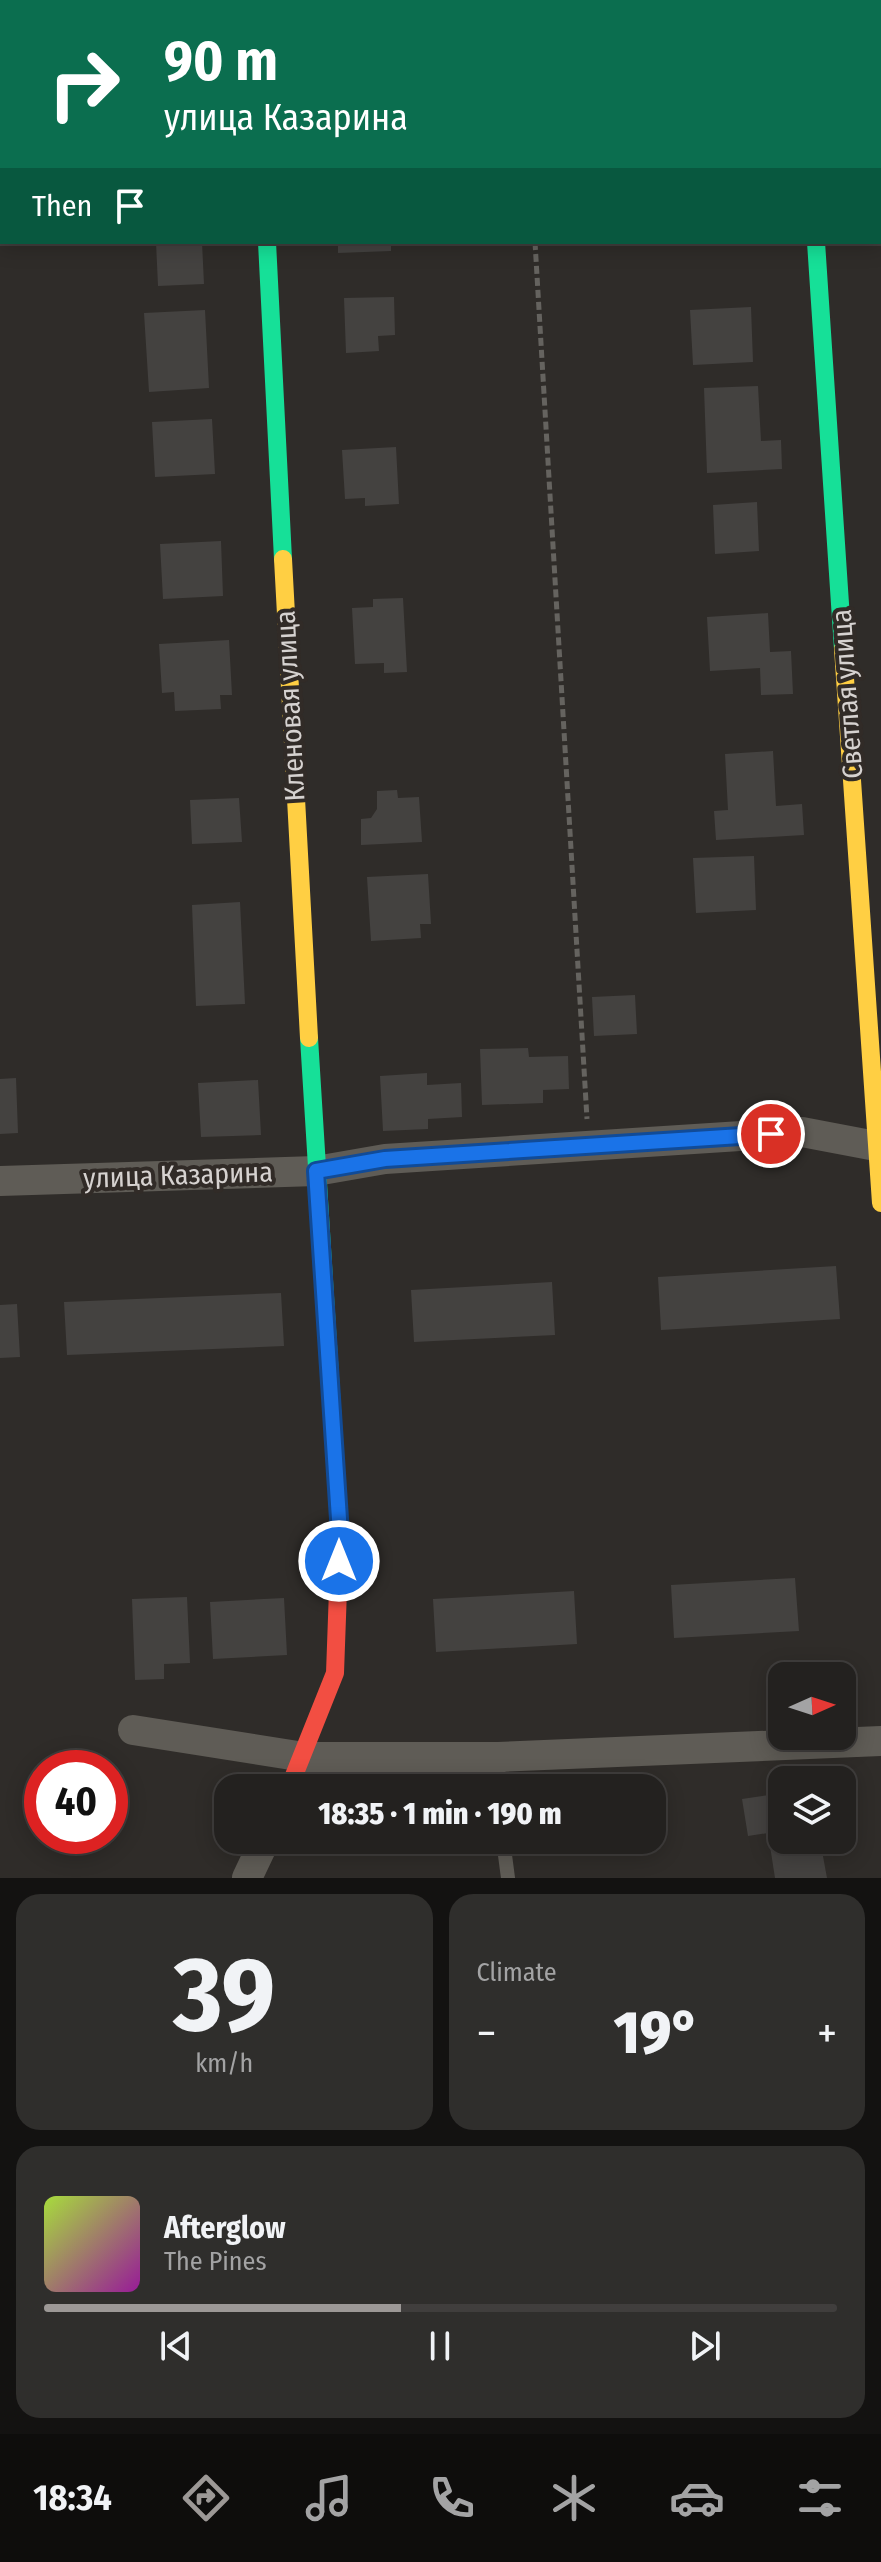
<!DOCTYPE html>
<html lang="en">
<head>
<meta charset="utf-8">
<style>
	:root { --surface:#23211f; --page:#2f2e2c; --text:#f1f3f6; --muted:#a3a3a4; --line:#403e3d; --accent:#9c9896 }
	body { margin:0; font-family:"Fira Sans Condensed",sans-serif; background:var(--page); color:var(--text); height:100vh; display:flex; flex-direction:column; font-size:30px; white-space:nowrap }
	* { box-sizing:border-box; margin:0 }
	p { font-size:26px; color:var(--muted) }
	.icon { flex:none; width:44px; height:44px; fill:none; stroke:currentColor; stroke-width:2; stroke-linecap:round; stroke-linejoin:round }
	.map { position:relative; height:1878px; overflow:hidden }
	.details { display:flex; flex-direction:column; gap:16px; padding:16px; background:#131211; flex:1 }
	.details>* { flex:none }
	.guide { position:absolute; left:0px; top:0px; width:882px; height:244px; box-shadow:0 4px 20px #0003,0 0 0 2px var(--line); background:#0b6e4f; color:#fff; overflow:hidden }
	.needle { width:52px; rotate:87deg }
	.buttons { position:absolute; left:768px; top:1662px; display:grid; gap:16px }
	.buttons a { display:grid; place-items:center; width:88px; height:88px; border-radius:16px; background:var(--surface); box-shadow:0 4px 20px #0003,0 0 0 2px var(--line); font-size:40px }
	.speed { position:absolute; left:24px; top:1750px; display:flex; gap:16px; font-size:40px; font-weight:700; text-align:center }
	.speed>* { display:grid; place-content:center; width:104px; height:104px; border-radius:50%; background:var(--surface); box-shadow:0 4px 20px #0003,0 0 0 2px var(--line); line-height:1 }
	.speed .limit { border:12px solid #d22; background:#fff; color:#111 }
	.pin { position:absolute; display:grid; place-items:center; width:68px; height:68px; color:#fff; margin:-34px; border:4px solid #fff; border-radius:50%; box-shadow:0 2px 8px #0007 }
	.me { position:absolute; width:88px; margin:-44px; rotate:0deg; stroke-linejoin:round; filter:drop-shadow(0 0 6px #0008) }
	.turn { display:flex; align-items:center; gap:28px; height:168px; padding:0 32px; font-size:36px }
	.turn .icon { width:104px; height:104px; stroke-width:2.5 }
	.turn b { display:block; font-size:56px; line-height:68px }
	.then { display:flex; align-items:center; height:76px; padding:0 32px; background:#0003; gap:16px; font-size:30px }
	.big { font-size:60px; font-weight:800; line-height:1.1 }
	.details .card { flex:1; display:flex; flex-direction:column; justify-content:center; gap:12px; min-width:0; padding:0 28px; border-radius:24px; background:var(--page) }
	.details .dial { align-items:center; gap:0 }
	.dial b { font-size:104px; line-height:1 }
	.song { display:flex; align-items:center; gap:24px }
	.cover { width:96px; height:96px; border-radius:12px; background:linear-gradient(135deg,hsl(80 70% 55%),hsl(300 70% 35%)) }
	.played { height:8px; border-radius:4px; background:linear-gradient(90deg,var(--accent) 45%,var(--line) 45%) }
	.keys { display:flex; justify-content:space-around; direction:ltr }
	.heat { display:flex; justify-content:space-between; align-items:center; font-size:44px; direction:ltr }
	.details .tiles { flex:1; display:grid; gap:16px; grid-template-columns:1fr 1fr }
	.card:last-child { grid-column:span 2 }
	.trip { position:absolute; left:214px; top:1774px; width:452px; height:80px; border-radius:24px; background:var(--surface); box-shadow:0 4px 20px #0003,0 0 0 2px var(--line); font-weight:800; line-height:80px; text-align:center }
	.tabs { display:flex; height:128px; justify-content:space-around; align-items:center; background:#0e0d0c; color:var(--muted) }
	.tabs .icon { width:56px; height:56px }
	.tabs .selected { color:var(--accent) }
	.tabs b { font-size:36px; color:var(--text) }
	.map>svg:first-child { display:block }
	.building { fill:#444240 }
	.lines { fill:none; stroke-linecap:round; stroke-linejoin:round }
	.path { stroke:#65635f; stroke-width:5; stroke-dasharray:8 4; stroke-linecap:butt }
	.lane { stroke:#5f5c56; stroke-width:14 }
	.street { stroke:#5f5c56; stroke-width:30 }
	.fast { stroke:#16e098; stroke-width:18 }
	.slow { stroke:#ffcf43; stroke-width:18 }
	.jam { stroke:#f24e42; stroke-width:18 }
	.route-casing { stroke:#114b97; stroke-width:20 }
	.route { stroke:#1a73e8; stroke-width:14 }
	.labels { text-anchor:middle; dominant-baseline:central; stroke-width:8; stroke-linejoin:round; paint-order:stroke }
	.street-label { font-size:28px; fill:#d6d2d0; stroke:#312b27 }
</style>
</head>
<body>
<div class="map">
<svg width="881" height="1878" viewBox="0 0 881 1878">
	<rect width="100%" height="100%" fill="#2f2c29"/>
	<path class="building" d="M156,242H202L204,284L158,286Z
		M338,242H391V251L338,253Z
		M394,297L395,335L378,336L379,351L346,353L344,298Z
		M751,307L753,362L693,365L690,310Z
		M205,310L209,388L149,392L144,313Z
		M758,386L761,441L781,440L782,469L707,473L704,388Z
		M212,419L215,474L155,477L152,422Z
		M396,447L399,504L365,506V498L345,499L342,450Z
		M757,502L759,551L715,554L713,505Z
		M221,541L223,596L163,599L160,544Z
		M403,598L407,672L384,673V663L355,664L352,608L373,607V599Z
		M768,613L770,652L791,651L793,694L761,695L760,668L710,671L707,617Z
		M229,640L232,695H220L221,709L175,711L174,692L162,693L159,644Z
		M773,751L776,806L802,804L804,835L716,840L714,811L728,810L725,754Z
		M397,790L398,798L419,797L422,842L361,845V819L371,818L377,809V791Z
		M239,798L242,842L192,844L190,800Z
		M754,856L756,910L696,913L693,858Z
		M428,874L431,924H420L421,938L371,941L367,877Z
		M240,902L245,1004L196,1006L192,905Z
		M635,995L637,1034L594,1036L592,997Z
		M528,1048L529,1057L568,1056L569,1089L543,1090V1103L482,1105L480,1049Z
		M427,1073V1085L461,1083L462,1117L428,1119V1129L383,1131L380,1076Z
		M16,1078L18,1133L0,1134V1079Z
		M258,1080L261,1135L201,1137L198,1083Z
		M836,1266L840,1319L661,1330L658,1277Z
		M552,1282L555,1335L414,1342L411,1290Z
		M281,1293L284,1346L67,1355L64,1302Z
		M17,1304L20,1357L0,1358V1305Z
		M795,1578L799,1631L674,1638L671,1585Z
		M574,1591L577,1644L436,1652L433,1599Z
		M187,1597L190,1663L164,1664V1679L135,1680L132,1599Z
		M284,1598L287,1655L213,1659L210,1602Z
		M782,1793V1840H820L827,1878H775L768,1833L748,1836L742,1799Z"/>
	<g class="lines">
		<path class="path" d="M525,0V2
			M535,242L587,1119"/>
		<path class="lane" d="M498,1757L499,1788
			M503,1840L508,1878"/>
		<path class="street" d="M138,0L140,2
			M256,0V2
			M799,0V2
			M0,1181L316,1171L385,1159L802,1132L881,1147
			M133,1730L304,1757H498L881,1741
			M247,1878L265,1840"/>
		<path class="fast" d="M267,242L283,559
			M816,242L843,649
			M309,1038L335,1457"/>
		<path class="slow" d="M283,559L309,1038
			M843,649L881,1203"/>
		<path class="jam" d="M289,1788L335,1673L340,1534L335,1457"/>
	</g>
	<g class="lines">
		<defs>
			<path id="route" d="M339,1561L340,1534L316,1171L385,1159L771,1134"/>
		</defs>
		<use href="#route" class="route-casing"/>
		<use href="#route" class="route"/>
	</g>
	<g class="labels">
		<g class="street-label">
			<text transform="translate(847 694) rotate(-94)">Светлая улица</text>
			<text transform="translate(290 706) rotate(-93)">Кленовая улица</text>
			<text transform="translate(178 1175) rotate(-2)">улица Казарина</text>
		</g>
	</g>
</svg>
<div class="buttons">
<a><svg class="needle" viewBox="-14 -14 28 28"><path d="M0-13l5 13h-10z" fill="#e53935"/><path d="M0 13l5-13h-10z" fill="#a3a3a4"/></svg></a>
<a><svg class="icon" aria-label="layers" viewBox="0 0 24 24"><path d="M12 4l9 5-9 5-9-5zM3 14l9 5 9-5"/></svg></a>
</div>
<div class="speed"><div class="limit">40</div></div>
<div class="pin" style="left:771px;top:1134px;background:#d93025"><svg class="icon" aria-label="arrive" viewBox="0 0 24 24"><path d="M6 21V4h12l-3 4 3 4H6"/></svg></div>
<svg class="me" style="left:339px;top:1561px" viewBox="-20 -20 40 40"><circle r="17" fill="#1a73e8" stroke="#fff" stroke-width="3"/><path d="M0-11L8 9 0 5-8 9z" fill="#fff"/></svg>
<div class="trip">18:35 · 1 min · 190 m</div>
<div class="guide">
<div class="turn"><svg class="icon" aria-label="right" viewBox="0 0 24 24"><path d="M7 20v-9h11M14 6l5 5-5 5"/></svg><div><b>90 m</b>улица Казарина</div></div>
<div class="then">Then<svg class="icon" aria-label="arrive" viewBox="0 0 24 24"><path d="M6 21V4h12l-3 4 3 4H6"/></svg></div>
</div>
</div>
<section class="details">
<div class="tiles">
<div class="card dial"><b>39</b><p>km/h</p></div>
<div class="card"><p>Climate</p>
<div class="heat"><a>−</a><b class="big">19°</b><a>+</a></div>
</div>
<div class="card">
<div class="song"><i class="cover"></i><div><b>Afterglow</b><p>The Pines</p></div></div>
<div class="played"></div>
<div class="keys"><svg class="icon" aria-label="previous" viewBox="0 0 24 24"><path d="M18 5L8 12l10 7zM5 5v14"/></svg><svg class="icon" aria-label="pause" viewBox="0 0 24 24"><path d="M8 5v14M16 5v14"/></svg><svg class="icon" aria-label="next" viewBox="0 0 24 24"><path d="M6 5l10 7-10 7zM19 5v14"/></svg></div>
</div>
</div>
</section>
<nav class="tabs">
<b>18:34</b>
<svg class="icon selected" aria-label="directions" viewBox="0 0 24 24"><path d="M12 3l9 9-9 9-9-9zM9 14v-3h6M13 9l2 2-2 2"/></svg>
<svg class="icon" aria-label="music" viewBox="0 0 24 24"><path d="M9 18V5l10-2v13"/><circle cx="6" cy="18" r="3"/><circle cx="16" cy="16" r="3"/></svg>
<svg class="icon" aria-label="phone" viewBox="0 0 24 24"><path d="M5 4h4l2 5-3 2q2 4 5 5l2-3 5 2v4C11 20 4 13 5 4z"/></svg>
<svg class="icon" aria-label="climate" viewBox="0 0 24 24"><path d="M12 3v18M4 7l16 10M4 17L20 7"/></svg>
<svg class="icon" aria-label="car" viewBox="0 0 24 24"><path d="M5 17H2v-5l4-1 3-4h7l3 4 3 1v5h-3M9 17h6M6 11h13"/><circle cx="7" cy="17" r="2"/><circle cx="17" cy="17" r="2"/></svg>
<svg class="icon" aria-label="filters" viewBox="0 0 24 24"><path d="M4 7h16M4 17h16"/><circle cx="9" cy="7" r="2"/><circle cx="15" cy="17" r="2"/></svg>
</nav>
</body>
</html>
